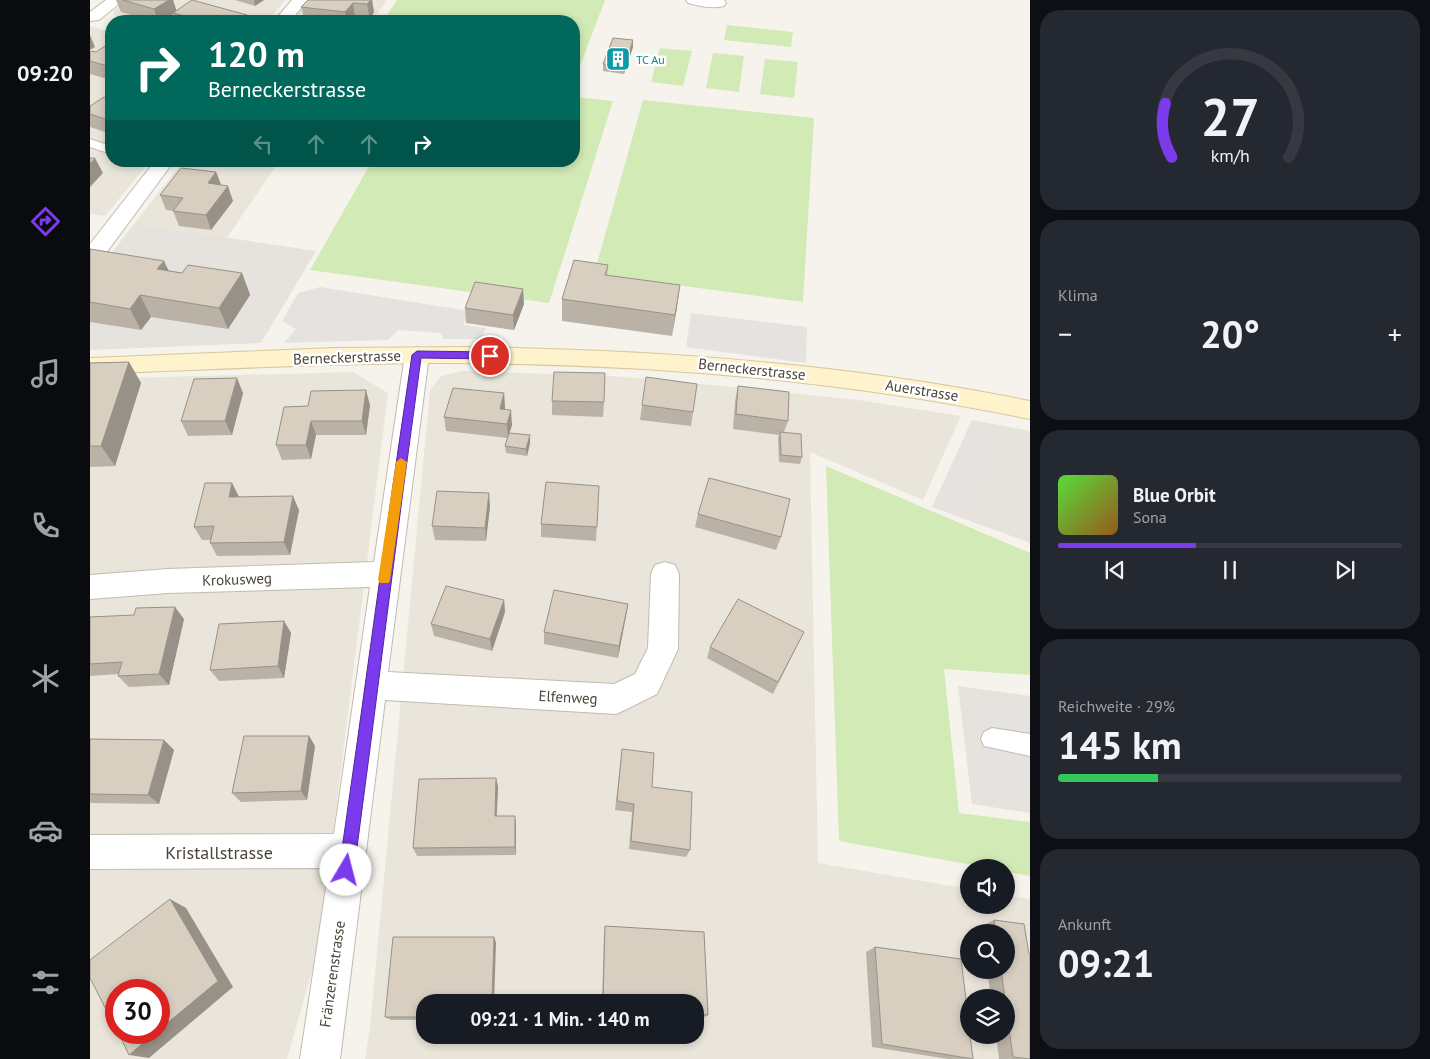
<!DOCTYPE html>
<html lang="de">
<head>
<meta charset="utf-8">
<style>
	:root { --surface:#171b24; --page:#242831; --text:#f1f3f6; --muted:#9ea1a6; --line:#363941; --accent:#7c3aed }
	body { margin:0; font-family:"PT Sans",sans-serif; background:var(--page); color:var(--text); height:100vh; display:flex; flex-direction:column; font-size:19px; white-space:nowrap }
	* { box-sizing:border-box; margin:0 }
	p { font-size:16px; color:var(--muted) }
	.icon { flex:none; width:28px; height:28px; fill:none; stroke:currentColor; stroke-width:2; stroke-linecap:round; stroke-linejoin:round }
	.map { position:relative; flex:1; overflow:hidden }
	.panel { display:flex; flex-direction:column; gap:10px; padding:10px; background:#0d0f14; width:400px }
	.panel>* { flex:none }
	.top-card { position:absolute; left:15px; top:15px; width:475px; height:152px; border-radius:20px; box-shadow:0 2px 8px #0003; background:#00695c; color:#fff; overflow:hidden }
	.buttons { position:absolute; left:870px; top:859px; display:grid; gap:10px }
	.buttons a { display:grid; place-items:center; width:55px; height:55px; border-radius:50%; background:var(--surface); box-shadow:0 2px 8px #0003; font-size:25px }
	.speed { position:absolute; left:15px; top:979px; display:flex; gap:10px; font-size:25px; font-weight:700; text-align:center }
	.speed>* { display:grid; place-content:center; width:65px; height:65px; border-radius:50%; background:var(--surface); box-shadow:0 2px 8px #0003; line-height:1 }
	.speed .limit { border:8px solid #d22; background:#fff; color:#111 }
	.pin { position:absolute; display:grid; place-items:center; width:42px; height:42px; color:#fff; margin:-21px; border:2px solid #fff; border-radius:50%; box-shadow:0 1px 5px #0007 }
	.me { position:absolute; width:55px; margin:-28px; rotate:8deg; stroke-linejoin:round; filter:drop-shadow(0 0 4px #0008) }
	.turn { display:flex; align-items:center; gap:18px; height:105px; padding:0 20px; font-size:22px }
	.turn .icon { width:65px; height:65px; stroke-width:2.5 }
	.turn b { display:block; font-size:35px; line-height:42px }
	.lanes { display:flex; align-items:center; height:48px; padding:0 20px; background:#0003; justify-content:center; gap:25px; direction:ltr }
	.lanes .off { opacity:.35 }
	.big { font-size:38px; font-weight:700; line-height:1.1 }
	.panel .tile { flex:1; display:flex; flex-direction:column; justify-content:center; gap:8px; min-width:0; padding:0 18px; border-radius:20px; background:var(--page) }
	.panel .dial { align-items:center; gap:0 }
	.dial svg { height:130px; overflow:visible; fill:none; stroke:var(--line); stroke-width:7; stroke-linecap:round; text-anchor:middle }
	.dial text { fill:var(--text); stroke:none }
	.song { display:flex; align-items:center; gap:15px }
	.cover { width:60px; height:60px; border-radius:8px; background:linear-gradient(135deg,hsl(110 70% 55%),hsl(30 70% 35%)) }
	.played { height:5px; border-radius:2px; background:linear-gradient(90deg,var(--accent) 40%,var(--line) 40%) }
	.keys { display:flex; justify-content:space-around; direction:ltr }
	.heat { display:flex; justify-content:space-between; align-items:center; font-size:28px; direction:ltr }
	.charge { height:8px; border-radius:4px; background:linear-gradient(90deg,#34c759 29%,var(--line) 0) }
	.trip { position:absolute; left:326px; top:994px; width:288px; height:50px; border-radius:20px; background:var(--surface); box-shadow:0 2px 8px #0003; font-weight:700; line-height:50px; text-align:center }
	main { display:flex; flex:1; min-height:0 }
	.menu { display:flex; flex-direction:column; width:90px; justify-content:space-around; align-items:center; background:#090b0e; color:var(--muted) }
	.menu .icon { width:35px; height:35px }
	.menu .current { color:var(--accent) }
	.menu b { font-size:22px; color:var(--text) }
	.map>svg:first-child { display:block }
	.residential { fill:#eae5da; fill-rule:evenodd }
	.industrial { fill:#e6e2dd }
	.green { fill:#d2eab5 }
	.parking { fill:#e5e3e0 }
	.lines { fill:none; stroke-linecap:round; stroke-linejoin:round }
	.lane-casing { stroke:#c2bbae; stroke-width:2 }
	.street-casing { stroke:#c2bbae; stroke-width:2 }
	.secondary-casing { stroke:#d6c79b; stroke-width:2 }
	.lane { fill:#fff; fill-rule:evenodd }
	.street { fill:#fff; fill-rule:evenodd }
	.secondary { fill:#fff3cd; fill-rule:evenodd }
	.wall { fill:#bab2a6 }
	.shaded-wall { fill:#979187 }
	.building { fill:#d8cfc1; stroke:#979187 }
	.route { fill:#7c3aed; stroke:#51269a }
	.slow { fill:#f59e0b }
	.labels { text-anchor:middle; dominant-baseline:central; stroke-width:5; stroke-linejoin:round; paint-order:stroke }
	.far-culture-label { font-size:12px; fill:#0d838f; stroke:#fff; text-anchor:start }
	.street-label { font-size:15px; fill:#4b4439; stroke:#fff }
	.near-street-label { font-size:18px; fill:#4b4439; stroke:#fff }
</style>
</head>
<body>
<main>
<nav class="menu">
<b>09:20</b>
<svg class="icon current" aria-label="directions" viewBox="0 0 24 24"><path d="M12 3l9 9-9 9-9-9zM9 14v-3h6M13 9l2 2-2 2"/></svg>
<svg class="icon" aria-label="music" viewBox="0 0 24 24"><path d="M9 18V5l10-2v13"/><circle cx="6" cy="18" r="3"/><circle cx="16" cy="16" r="3"/></svg>
<svg class="icon" aria-label="phone" viewBox="0 0 24 24"><path d="M5 4h4l2 5-3 2q2 4 5 5l2-3 5 2v4C11 20 4 13 5 4z"/></svg>
<svg class="icon" aria-label="climate" viewBox="0 0 24 24"><path d="M12 3v18M4 7l16 10M4 17L20 7"/></svg>
<svg class="icon" aria-label="car" viewBox="0 0 24 24"><path d="M5 17H2v-5l4-1 3-4h7l3 4 3 1v5h-3M9 17h6M6 11h13"/><circle cx="7" cy="17" r="2"/><circle cx="17" cy="17" r="2"/></svg>
<svg class="icon" aria-label="filters" viewBox="0 0 24 24"><path d="M4 7h16M4 17h16"/><circle cx="9" cy="7" r="2"/><circle cx="15" cy="17" r="2"/></svg>
</nav>
<div class="map">
<svg width="940" height="1059" viewBox="0 0 940 1059">
	<rect width="100%" height="100%" fill="#f6f3ec"/>
	<path class="residential" d="M35,0H195L178,21H39L27,18L23,12Z
		M219,0H297L282,21H202Z
		M0,26L21,32V161H60L15,216L0,214Z
		M93,161H189L137,238L44,224Z
		M372,371L521,376L644,387L768,400L871,416L833,500L720,452L728,863L879,889V905H916V895L940,899V1059H275L280,1027L340,391L351,376ZM879,932H916V970H879ZM879,998H916V1035H879ZM335,1002H605V1035H335Z
		M263,372L298,393L229,946L197,1059H0V379ZM26,990H69V1032H26Z"/>
	<path class="industrial" d="M44,224L226,251L171,343L0,350V281Z
		M882,420L940,431V543L842,507Z
		M868,686L940,696V813L882,804Z"/>
	<path class="green" d="M307,0H515L484,82V21H293Z
		M637,25L703,32L701,47L634,40Z
		M570,48L602,51L593,86L561,82Z
		M623,53L654,56L649,92L616,88Z
		M675,59L708,62L704,98L670,94Z
		M484,97L523,101L459,303L220,270L282,161H484Z
		M553,100L724,118L713,302L504,274Z
		M736,466L940,553V675L854,669L869,813L940,822V876L916,872V868L893,867L749,841Z"/>
	<path class="parking" d="M230,287L379,311L373,325L396,328L391,339H353L351,333L308,330L298,340L194,343L206,329L192,321L208,293Z
		M601,313L717,327L716,363L596,347Z
		M885,424L904,428L872,504L850,499Z
		M887,703L940,711V792L897,785Z"/>
	<g class="lines">
		<defs>
			<path id="lane" d="M0,139L21,146V154L0,147Z
				M51,161H70L78,166L71,170L52,164Z
				M902,728L940,734V756L894,746L891,739L894,732Z"/>
			<path id="street" d="M16,0H34L9,20L0,21V12Z
				M202,0H218L200,21H184Z
				M596,0H634L636,3L634,6C623,9 609,6 598,3Z
				M65,161H84L8,264L0,266V244Z
				M327,347L335,349L339,355L298,672L524,684L545,674L558,648L561,574L565,565L575,562L585,565L589,574L588,649L567,694L537,709L526,714L295,700L250,1059H210L239,868L0,869V835L244,834L280,587L78,593L0,599V575L78,569L284,562L315,355L319,349Z"/>
			<path id="secondary" d="M377,347C566,350 754,363 940,401V419C747,379 548,363 351,363C234,363 117,370 0,374V358L245,348Z"/>
		</defs>
		<use href="#lane" class="lane-casing"/>
		<use href="#street" class="street-casing"/>
		<use href="#secondary" class="secondary-casing"/>
		<use href="#lane" class="lane"/>
		<use href="#street" class="street"/>
		<use href="#secondary" class="secondary"/>
	</g>
	<path class="wall" d="M26,0H83L86,11L157,15L159,21H86L83,14L72,21H62L31,12Z
		M145,0H174L165,6Z
		M282,0L284,12L280,19L265,17L262,21H215L211,7Z
		M21,45V80L0,74V52H6Z
		M543,47L534,74L513,71V64Z
		M21,99V134L0,127V106Z
		M126,172L131,185L143,201L121,230L89,226L83,211L76,210L70,195Z
		M0,249L74,261L78,271L92,273H152L160,295L138,329L61,317L51,330L0,322Z
		M518,265L517,276L587,307L582,336L472,321V299Z
		M434,304L424,330L376,323L375,308Z
		M39,362L51,383L25,466L0,467V363Z
		M648,386L698,421L694,432L712,457L710,464L689,462L688,439L689,435L643,429L645,401Z
		M153,393L142,435L98,436L91,421Z
		M414,393L415,410L422,425L419,433L440,435V443L437,456L416,453L415,446L417,438L356,431L354,417Z
		M462,401L514,402L513,417L462,415Z
		M280,405L276,435H226L221,459L192,460L186,445L194,407Z
		M552,405L603,412L601,426L550,420Z
		M142,483L149,497L209,510L200,555L127,556L120,543V540H112L104,527Z
		M509,486L506,541L451,537V524Z
		M400,506L396,541L345,540L342,526Z
		M608,514L691,537L686,550L605,527Z
		M414,600L415,612L402,651L344,636L341,624Z
		M538,604L528,658L454,644V632Z
		M0,617L94,619L79,685L39,687L28,676L29,674L0,676Z
		M194,621L201,633L194,678L129,681L120,670Z
		M714,632L683,694L617,658L620,647Z
		M219,736L225,746L217,800L151,802L142,793Z
		M0,739L74,740L84,750L69,804L0,803Z
		M532,749L562,787L600,850L596,857L539,849L542,812L525,810Z
		M406,778L408,787L407,816L426,824V855L327,856L323,848Z
		M904,920L934,924L939,954H940V1059H909L906,1035H916V998H901L897,970H916V932H893L892,926Z
		M515,926L614,932L618,1015L613,1018H605V1002H512L514,932Z
		M404,937L406,943L335,1002V1020H301L295,1017Z
		M785,947L883,1059H858L782,1047L776,952Z"/>
	<path class="shaded-wall" d="M79,0H83L87,12L83,13V14L72,21H68L64,9Z
		M164,0H174L165,6Z
		M281,0H282L284,12L280,19L277,4Z
		M263,3L265,17L262,21H257L255,12Z
		M157,15L159,21H148Z
		M0,35L5,47L0,50Z
		M543,40V47L534,74L535,66Z
		M5,158L13,173L0,187V164Z
		M126,172L132,187L118,183Z
		M138,186L143,201L121,230L116,215Z
		M74,261L84,282L67,269Z
		M152,273L160,295L138,329L129,308Z
		M590,285L587,307L582,336L585,315Z
		M433,289L434,304L424,330L423,315Z
		M50,295L61,317L51,330L40,309Z
		M39,362L51,383L25,466L11,446Z
		M147,378L153,393L142,435L135,421Z
		M276,390L280,405L276,435L272,421Z
		M414,393L415,408L411,423L410,409Z
		M421,410L422,425L418,438L417,424Z
		M221,421L226,435L221,459L216,445Z
		M440,435V443L437,456L436,449Z
		M142,483L149,497H139Z
		M399,493L400,506L396,541L395,528Z
		M203,496L209,510L200,555L194,542Z
		M414,600L415,612L402,651L400,639Z
		M538,604L536,616L528,658L529,646Z
		M85,607L94,619L79,685L69,674Z
		M194,621L201,633L194,678L188,666Z
		M219,736L225,746L217,800L211,791Z
		M74,740L84,750L69,804L58,795Z
		M406,778L408,787L406,824L405,816Z
		M425,816L426,824V855L425,847Z
		M80,899L96,908L143,987L59,1058L39,1055L66,1032H69Z
		M404,937L406,943L404,1002H402Z"/>
	<path class="building" d="M33,0H79L64,9Z
		M102,0L157,15L148,21H114L83,13Z
		M218,0H281L277,4L263,3L255,12L211,7Z
		M523,38L543,40L535,66L513,64Z
		M18,44L21,45V67L0,61V52L2,51L6,52Z
		M14,97L21,99V121L0,114V106Z
		M0,158H5L0,164Z
		M91,168L126,172L118,183L138,186L116,215L83,211L93,198L70,195Z
		M0,249L74,261L67,269L92,273L98,265L152,273L129,308L50,295L40,309L0,302Z
		M484,260L518,265L515,275L590,285L585,315L472,299Z
		M385,282L433,289L423,315L375,308Z
		M39,362L11,446H0V363Z
		M464,372L515,373L514,402L462,401Z
		M556,377L607,384L603,412L552,405Z
		M147,378L135,421H91L104,379Z
		M648,386L699,392L698,421L646,414Z
		M363,388L414,393L410,409L421,410L417,424L354,417Z
		M276,390L272,421H221L216,445H186L194,407L218,406L221,391Z
		M690,432L711,434L712,457L691,455Z
		M419,433L440,435L436,449L415,446Z
		M619,478L700,499L691,537L608,514Z
		M456,482L509,486L507,527L451,524Z
		M115,483H142L139,497L203,496L194,542L120,543L124,526L104,527Z
		M347,491L399,493L395,528L342,526Z
		M356,586L414,600L400,639L341,624Z
		M464,590L538,604L529,646L454,632Z
		M648,599L714,632L688,682L620,647Z
		M85,607L69,674L28,676L32,662L0,664V617L44,615L46,608Z
		M194,621L188,666L120,670L129,624Z
		M154,736H219L211,791L142,793Z
		M0,739L74,740L58,795L0,794Z
		M532,749L564,753L562,787L602,792L600,850L541,841L544,804L527,801Z
		M406,778L405,816H425V847L323,848L329,779Z
		M80,899L128,981L69,1030V990H26V1029L0,978V960Z
		M904,920L934,924L939,954H940V1059L923,1057L916,1008V998H915L911,970H916V932H906Z
		M515,926L614,932L618,1015L605,1014V1002H513Z
		M303,937H404L402,1002H335V1017H295Z
		M785,947L871,959L879,1024V1035H880L883,1059L792,1044Z
		M28,1032H66L39,1055Z"/>
	<path class="route" d="M327,351L400,352L405,356L400,359L331,358C307,529 287,700 264,870L261,876L256,878L251,876L249,870C274,699 296,527 322,355Z"/>
	<path class="slow" d="M311,458L317,462L300,580L299,583H290L288,580L306,462Z"/>
	<defs>
		<symbol id="building-square" viewBox="-11 -11 22 22"><rect x="-9" y="-9" width="18" height="18" rx="4" fill="#0f9aa8" stroke="#fff"/><path d="M-4-6H4V6H1V3H-1V6H-4ZM-2.5-4.3h1.7v1.8h-1.7ZM.8-4.3h1.7v1.8H.8ZM-2.5-1h1.7V.8h-1.7ZM.8-1h1.7V.8H.8Z" fill="#fff"/></symbol>
	</defs>
	<g fill-rule="evenodd">
		<use href="#building-square" x="514" y="45" width="28" height="28"/>
	</g>
	<g class="labels">
		<g class="far-culture-label">
			<text x="546" y="59">TC Au</text>
		</g>
		<g class="street-label">
			<text transform="translate(257 357) rotate(-2)">Berneckerstrasse</text>
			<text transform="translate(662 369) rotate(6)">Berneckerstrasse</text>
			<text transform="translate(832 390) rotate(9)">Auerstrasse</text>
			<text transform="translate(147 579) rotate(-2)">Krokusweg</text>
			<text transform="translate(478 697) rotate(3)">Elfenweg</text>
			<text transform="translate(242 974) rotate(-82)">Fränzerenstrasse</text>
		</g>
		<g class="near-street-label">
			<text x="129" y="852">Kristallstrasse</text>
		</g>
	</g>
</svg>
<div class="buttons">
<a><svg class="icon" aria-label="sound" viewBox="0 0 24 24"><path d="M4 9h4l5-4v14l-5-4H4zM17 9q2 3 0 6"/></svg></a>
<a><svg class="icon" aria-label="search" viewBox="0 0 24 24"><circle cx="10" cy="10" r="6"/><path d="M15 15l6 6"/></svg></a>
<a><svg class="icon" aria-label="layers" viewBox="0 0 24 24"><path d="M12 4l9 5-9 5-9-5zM3 14l9 5 9-5"/></svg></a>
</div>
<div class="speed"><div class="limit">30</div></div>
<div class="pin" style="left:400px;top:356px;background:#d93025"><svg class="icon" aria-label="arrive" viewBox="0 0 24 24"><path d="M6 21V4h12l-3 4 3 4H6"/></svg></div>
<svg class="me" style="left:256px;top:870px" viewBox="-20 -20 40 40"><circle r="19" fill="#fff"/><path d="M0-13L10 11 0 6-10 11z" fill="#7c3aed"/></svg>
<div class="trip">09:21 · 1 Min. · 140 m</div>
<div class="top-card">
<div class="turn"><svg class="icon" aria-label="right" viewBox="0 0 24 24"><path d="M7 20v-9h11M14 6l5 5-5 5"/></svg><div><b>120 m</b>Berneckerstrasse</div></div>
<div class="lanes"><svg class="icon off" aria-label="left" viewBox="0 0 24 24"><path d="M17 20v-9H6M10 6l-5 5 5 5"/></svg><svg class="icon off" aria-label="ahead" viewBox="0 0 24 24"><path d="M12 20V5M6 11l6-6 6 6"/></svg><svg class="icon off" aria-label="ahead" viewBox="0 0 24 24"><path d="M12 20V5M6 11l6-6 6 6"/></svg><svg class="icon" aria-label="right" viewBox="0 0 24 24"><path d="M7 20v-9h11M14 6l5 5-5 5"/></svg></div>
</div>
</div>
<section class="panel">
<div class="tile dial"><svg viewBox="0 0 100 80">
<path d="M14 69A42 42 0 1 1 86 69"/>
<path d="M14 69A42 42 0 0 1 10 36" stroke="#7c3aed"/>
<text x="50" y="56" font-size="32" font-weight="700">27</text>
<text x="50" y="72" font-size="11">km/h</text>
</svg></div>
<div class="tile"><p>Klima</p>
<div class="heat"><a>−</a><b class="big">20°</b><a>+</a></div>
</div>
<div class="tile">
<div class="song"><i class="cover"></i><div><b>Blue Orbit</b><p>Sona</p></div></div>
<div class="played"></div>
<div class="keys"><svg class="icon" aria-label="previous" viewBox="0 0 24 24"><path d="M18 5L8 12l10 7zM5 5v14"/></svg><svg class="icon" aria-label="pause" viewBox="0 0 24 24"><path d="M8 5v14M16 5v14"/></svg><svg class="icon" aria-label="next" viewBox="0 0 24 24"><path d="M6 5l10 7-10 7zM19 5v14"/></svg></div>
</div>
<div class="tile"><p>Reichweite · 29%</p><b class="big">145 km</b><div class="charge"></div></div>
<div class="tile"><p>Ankunft</p><b class="big">09:21</b></div>
</section>
</main>
</body>
</html>
